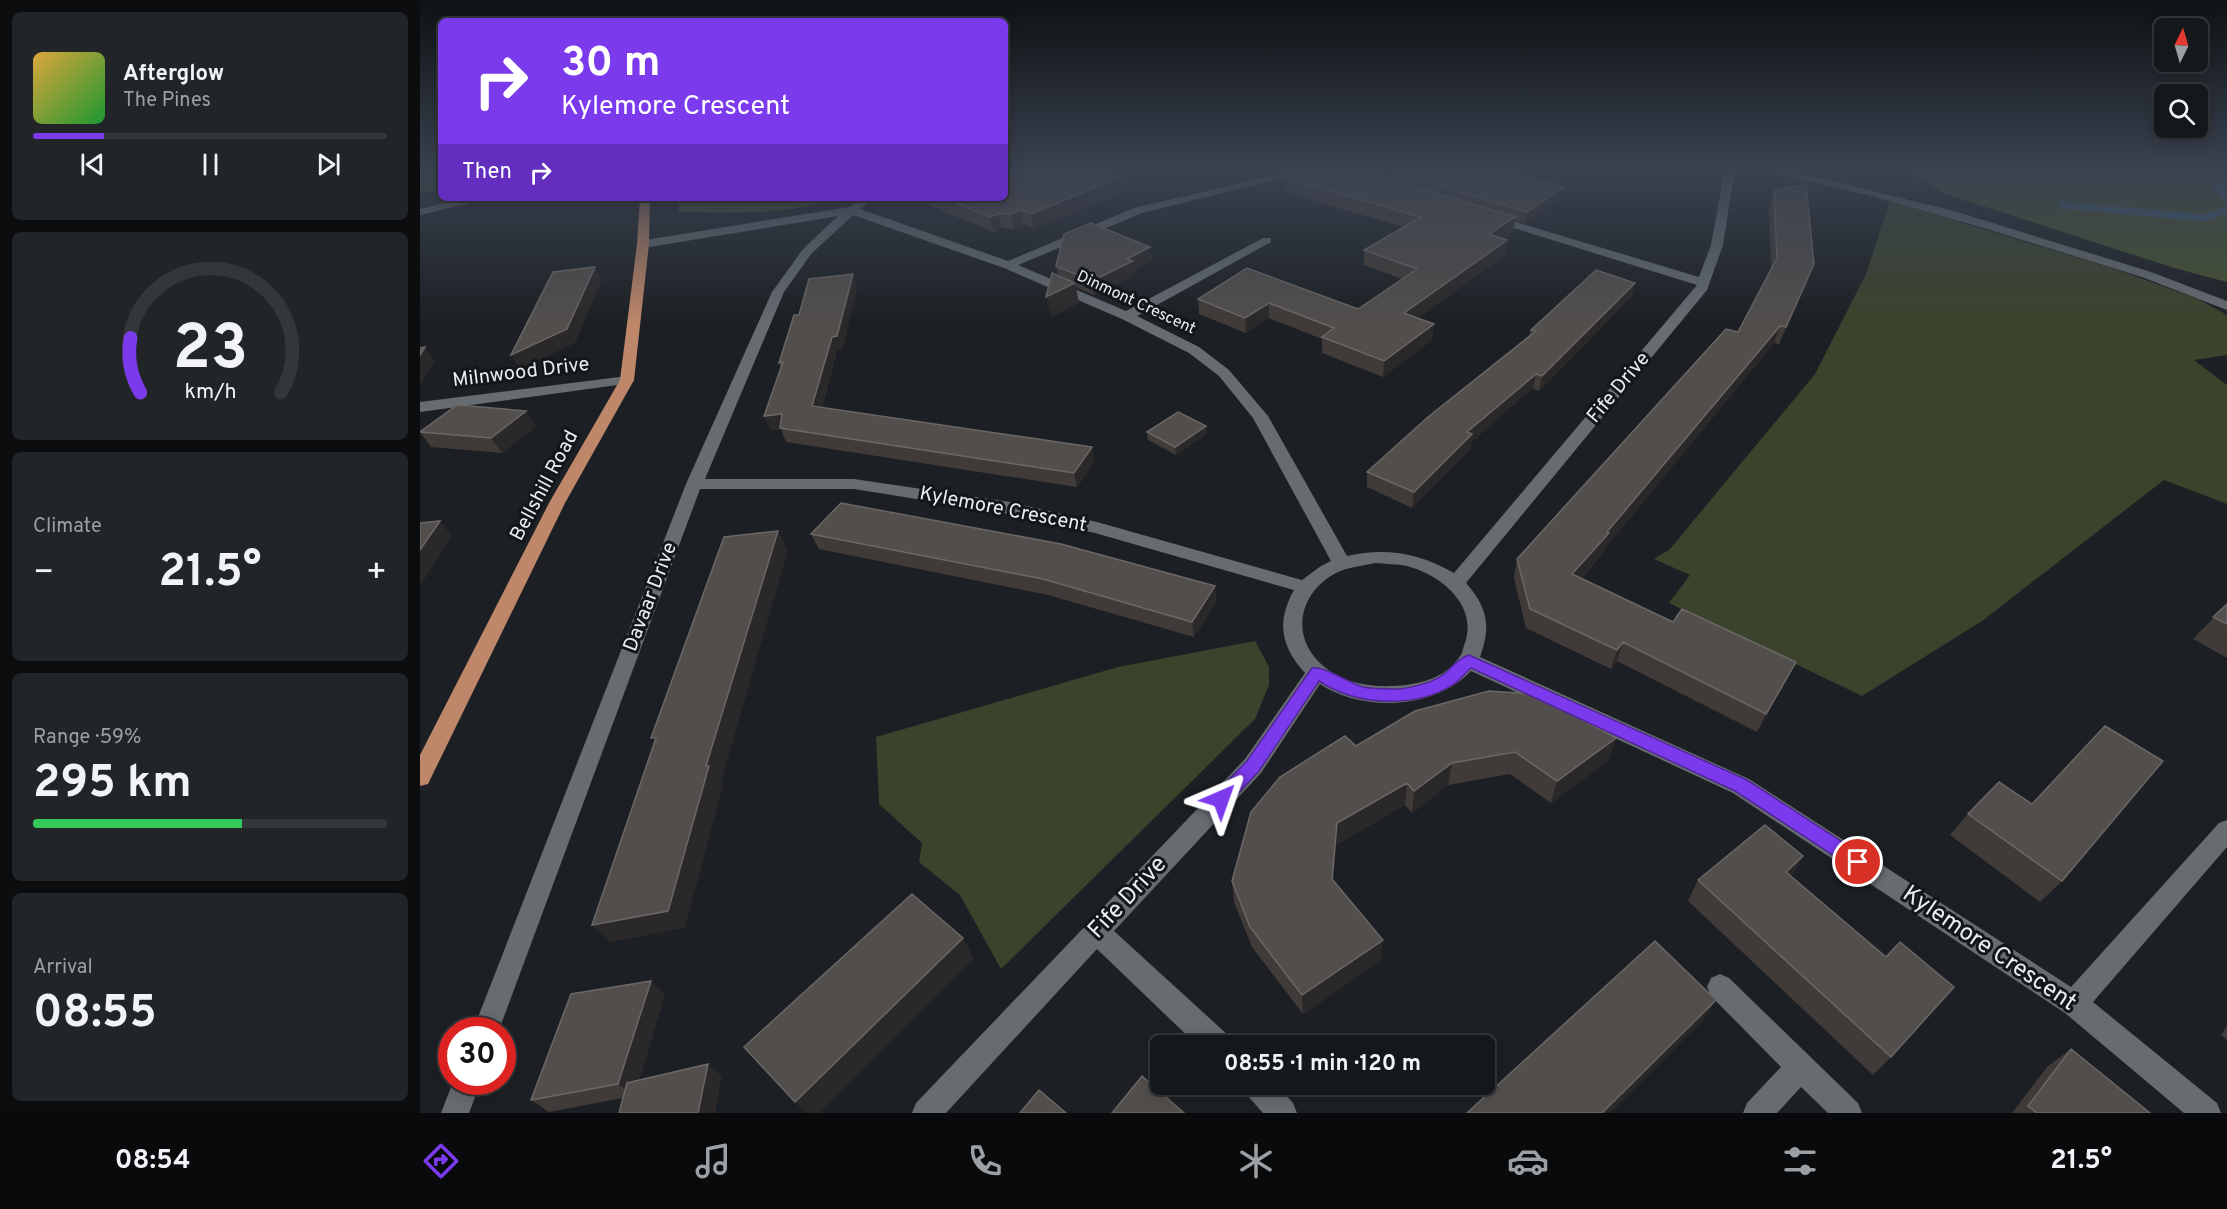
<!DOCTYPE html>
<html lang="en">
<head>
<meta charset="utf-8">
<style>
	:root { --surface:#15181b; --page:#222528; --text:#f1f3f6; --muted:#9da0a3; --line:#34373a; --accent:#7c3aed }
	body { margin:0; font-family:Overpass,sans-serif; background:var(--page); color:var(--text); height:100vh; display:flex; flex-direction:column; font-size:22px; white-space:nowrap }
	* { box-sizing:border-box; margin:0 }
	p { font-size:20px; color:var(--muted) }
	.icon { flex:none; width:33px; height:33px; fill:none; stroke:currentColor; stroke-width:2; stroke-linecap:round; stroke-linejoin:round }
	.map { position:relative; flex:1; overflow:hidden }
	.sheet { display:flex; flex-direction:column; gap:12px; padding:12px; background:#0c0d0f; width:420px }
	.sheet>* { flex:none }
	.banner { position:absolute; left:18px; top:18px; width:570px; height:183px; border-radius:9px; box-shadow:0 3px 15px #0003,0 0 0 2px var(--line); background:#7c3aed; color:#fff; overflow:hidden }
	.needle { width:39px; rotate:5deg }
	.tools { position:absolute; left:1734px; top:18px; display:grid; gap:12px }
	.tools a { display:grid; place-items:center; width:54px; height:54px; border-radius:9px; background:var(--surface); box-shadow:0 3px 15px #0003,0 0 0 2px var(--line); font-size:30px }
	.speed { position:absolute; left:18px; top:1017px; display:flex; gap:12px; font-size:30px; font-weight:700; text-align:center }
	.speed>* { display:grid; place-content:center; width:78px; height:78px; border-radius:50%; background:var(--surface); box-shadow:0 3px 15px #0003,0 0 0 2px var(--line); line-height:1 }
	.speed .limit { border:9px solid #d22; background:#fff; color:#111 }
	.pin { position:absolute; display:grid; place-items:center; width:51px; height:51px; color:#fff; margin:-26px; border:3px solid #fff; border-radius:50%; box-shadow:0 2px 6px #0007 }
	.me { position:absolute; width:66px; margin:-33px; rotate:43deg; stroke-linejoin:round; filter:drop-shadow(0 0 4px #0008) }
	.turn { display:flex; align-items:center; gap:21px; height:126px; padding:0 24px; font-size:27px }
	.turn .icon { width:78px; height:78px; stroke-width:2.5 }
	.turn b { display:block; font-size:42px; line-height:51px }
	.then { display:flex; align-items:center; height:57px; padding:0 24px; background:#0003; gap:12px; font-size:22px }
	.big { font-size:45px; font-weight:700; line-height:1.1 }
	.sheet .card { flex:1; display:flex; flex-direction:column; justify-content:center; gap:9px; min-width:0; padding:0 21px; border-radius:9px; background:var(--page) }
	.sheet .dial { align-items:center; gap:0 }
	.dial svg { height:156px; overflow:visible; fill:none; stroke:var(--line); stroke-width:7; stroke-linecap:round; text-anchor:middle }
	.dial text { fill:var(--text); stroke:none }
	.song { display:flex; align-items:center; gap:18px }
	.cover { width:72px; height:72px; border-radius:9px; background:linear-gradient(135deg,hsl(40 70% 55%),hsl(130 70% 35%)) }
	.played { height:6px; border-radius:3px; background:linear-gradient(90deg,var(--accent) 20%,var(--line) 20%) }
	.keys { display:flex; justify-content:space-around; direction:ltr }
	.heat { display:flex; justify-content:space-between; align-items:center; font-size:33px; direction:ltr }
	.charge { height:9px; border-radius:4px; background:linear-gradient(90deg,#34c759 59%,var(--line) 0) }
	.trip { position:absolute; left:730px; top:1035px; width:345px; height:60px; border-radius:9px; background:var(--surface); box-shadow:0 3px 15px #0003,0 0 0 2px var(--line); font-weight:700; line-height:60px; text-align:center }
	.tabs { display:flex; height:96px; justify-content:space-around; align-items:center; background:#080a0b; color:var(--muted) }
	.tabs .icon { width:42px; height:42px }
	.tabs .active { color:var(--accent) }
	.tabs b { font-size:27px; color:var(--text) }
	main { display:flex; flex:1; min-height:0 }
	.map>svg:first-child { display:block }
	.green { fill:#3b432c }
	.forest { fill:#46522d }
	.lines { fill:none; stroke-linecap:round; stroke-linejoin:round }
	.stream { stroke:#415e7b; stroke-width:7 }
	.minor { fill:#676c71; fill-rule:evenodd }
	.major { fill:#be8769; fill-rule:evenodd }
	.wall { fill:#403b38 }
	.shaded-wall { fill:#2a2828 }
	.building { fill:#524e4c; stroke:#6a6766; stroke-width:1.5 }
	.route { fill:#7c3aed; stroke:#51269a; stroke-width:1.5 }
	.labels { text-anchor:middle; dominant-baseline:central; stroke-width:6; stroke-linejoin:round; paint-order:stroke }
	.far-street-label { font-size:16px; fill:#ebeef1; stroke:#13161b }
	.street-label { font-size:20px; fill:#ebeef1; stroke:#13161b }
	.near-street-label { font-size:24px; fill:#ebeef1; stroke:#13161b }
</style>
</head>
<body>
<main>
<section class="sheet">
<div class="card">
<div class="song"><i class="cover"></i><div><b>Afterglow</b><p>The Pines</p></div></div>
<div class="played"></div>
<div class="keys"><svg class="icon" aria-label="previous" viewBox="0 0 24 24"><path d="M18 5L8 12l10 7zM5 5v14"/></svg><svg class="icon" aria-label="pause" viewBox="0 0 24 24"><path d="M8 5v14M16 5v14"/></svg><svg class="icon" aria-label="next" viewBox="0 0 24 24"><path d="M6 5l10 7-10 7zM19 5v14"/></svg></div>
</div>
<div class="card dial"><svg viewBox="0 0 100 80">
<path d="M14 69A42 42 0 1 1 86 69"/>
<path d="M14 69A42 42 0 0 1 9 41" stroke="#7c3aed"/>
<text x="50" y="56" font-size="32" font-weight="700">23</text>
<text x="50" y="72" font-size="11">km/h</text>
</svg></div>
<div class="card"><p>Climate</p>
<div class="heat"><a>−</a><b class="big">21.5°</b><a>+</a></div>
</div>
<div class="card"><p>Range · 59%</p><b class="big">295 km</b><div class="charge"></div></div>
<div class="card"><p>Arrival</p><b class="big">08:55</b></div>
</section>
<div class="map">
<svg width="1807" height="1113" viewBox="0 0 1807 1113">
	<rect width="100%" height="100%" fill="#1c2024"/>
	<path class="green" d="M0,168H21V190L0,192Z
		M1470,201L1695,269L1778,299L1807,315V355L1774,360L1807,385V504L1744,480L1562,621L1442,696L1249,603L1270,575L1234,559L1250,549L1395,374L1446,274Z
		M835,641L849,667V685L835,719L581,969L540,895L499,862L502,843L459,804L456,737L698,667Z"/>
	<path class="forest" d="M1483,168H1807V282L1754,268L1523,193Z
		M259,198H415C378,215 301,213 259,212Z"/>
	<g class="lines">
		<path class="stream" d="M1807,180L1795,186L1807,199
			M1642,205L1784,218L1807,210"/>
		<path class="minor" d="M885,168H904L722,213L598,265L706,311L843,238H851V242L717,316L779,347L809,370L848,416L927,556C965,547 1000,553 1034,573L1277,285L1068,220V216H1076L1279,277L1291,245L1305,168H1315L1303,245L1287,290L1046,583C1068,608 1071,626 1060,657L1329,779L1651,987L1799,823L1807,820V847L1673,1002L1797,1103L1801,1113H1764L1645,1013L1313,793L1051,671C1015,709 943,713 900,684L841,773L694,931L809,1036L813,1046H778L677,949L526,1113H492L496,1103L825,759L885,673C861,647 856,622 874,590L675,533L590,514L434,489H280L79,1030H53L266,484L352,292L383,249L418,216L223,248L217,244L219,241L429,207L443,198H455L440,209L588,261L714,208ZM433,215L584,268L702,319L769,353L799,376L833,418L911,561L901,566L882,580L677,522L590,502L434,479H285L364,292L391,254ZM955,563C965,564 976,564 987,566C1021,575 1058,605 1045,643C1043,647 1043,653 1040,656C1023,683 987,687 958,686C938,685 915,678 900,663C870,634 880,592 916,573C928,567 942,566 955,563Z
			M1332,168H1353L1376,172L1534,211L1731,272L1807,301V310L1722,277L1564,228L1451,196Z
			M45,198H64L63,200L0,215V209Z
			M207,376L214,380L212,383L0,412V402Z
			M1300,974L1309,978L1438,1103L1442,1113H1408L1381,1087L1357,1113H1323L1327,1103L1361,1067L1291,996L1287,987L1291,978Z
			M33,1082H61L49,1113H21Z
			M822,1084H856L873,1103L877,1113H843L826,1094Z"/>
		<path class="major" d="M220,198H230L229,244L214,380L145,503L8,784L0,786V755L129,503L200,380L217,244Z"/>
	</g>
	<path class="wall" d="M716,168L698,176L701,177L703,192L614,229L604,225L595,229L582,228L574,232L499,201L498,198H585Z
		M884,168H1075L1142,197L1105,223L1095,220L1093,231L1082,239L1085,255L998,318L1012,340L963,377L902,353V339L849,318L826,333L779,314L778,299L938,309L982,279L944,265V250L984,227L864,192V178Z
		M1250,168H1284L1283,172Z
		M1354,191L1394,264L1388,281L1359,344L1354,343L1186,547L1184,552L1161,579L1253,622L1376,662L1366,681L1337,732L1197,661L1191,669L1106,628L1094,578L1097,559L1318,332L1351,269L1349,207Z
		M730,247L732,260L715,269V275L674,295L656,287L659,303L631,317L638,276L636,266Z
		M437,287L422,350H417L402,407L675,461L657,487L366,442L361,429L351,430L344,416L361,368L359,363L379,315Z
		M1212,296L1119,391L1113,388L1051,442L1050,449L992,508L947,487V472L1109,336L1111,330Z
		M116,426L82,453L11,447L0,432Z
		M727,432L787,434L756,455L728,440Z
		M391,534L795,586L796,602L774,637L628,595L399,549Z
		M1807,604V658L1773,639Z
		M1196,738L1188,761L1131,803L1090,774L1028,785L992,813L985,805L916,845L913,881L961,960L883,1014L832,947L814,902L812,881L936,746Z
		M1548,814L1642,881L1620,902L1530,835Z
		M1383,856L1371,876L1471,1057L1453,1075L1268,901L1278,880Z
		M245,994L219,1080L302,1076L203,1098L129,1112L111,1100Z
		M1807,1026V1040L1801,1035Z
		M1651,1049L1730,1113H1592L1627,1067Z"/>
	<path class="shaded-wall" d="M683,168H716L682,183L680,169Z
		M701,177L703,192L614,229L611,214Z
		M1144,187L1142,197L1105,223L1107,212Z
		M601,210L604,225L595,229L591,214Z
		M579,214L582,228L574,232L570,217Z
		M1095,217L1093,231L1067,249L1069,234Z
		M1087,240L1085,255L983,329L984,313Z
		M730,247L732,260L715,269V275L674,295L672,281L707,259Z
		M1394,264L1388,281L1359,344L1366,327Z
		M175,267L182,280L155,343L100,369L91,355Z
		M433,274L437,287L422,350H417L398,420L392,406L412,337Z
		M655,283L659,303L631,317L626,297Z
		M1215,283L1212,296L1119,391L1122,376Z
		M849,303V318L826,333L825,318Z
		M1014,324L1012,340L963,377L964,361Z
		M1360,326L1354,343L1186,547L1184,552L1147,593L1152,574Z
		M5,347L15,362L0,385V355Z
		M1116,374L1113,388L1051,442L1050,449L992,508L994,492L1047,432Z
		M106,411L116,426L82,453L71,438Z
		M362,414L360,428L361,429L351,430L344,416Z
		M786,426L787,434L756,455L755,447Z
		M672,447L675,461L657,487L654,473Z
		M20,521L32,536L0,586V550Z
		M358,531L368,550L301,782L303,785L265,928L191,942L172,925L286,766Z
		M795,586L796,602L774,637L772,622Z
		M1203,642L1197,661L1191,669L1197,650Z
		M1376,662L1366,681L1337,732L1346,714Z
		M1196,738L1188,761L1131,803L1137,781Z
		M1032,763L1028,785L992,813L994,791Z
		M987,783L985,805L916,845L911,900L912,879L917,823Z
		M1383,856L1370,878L1366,872Z
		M543,938L554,958L400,1113H386L375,1102Z
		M963,940L961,960L883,1014L882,995Z
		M231,981L245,994L214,1096L198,1084Z
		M1296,1000L1284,1019L1190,1113H1182Z
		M288,1064L302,1076L295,1113H278Z"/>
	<path class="building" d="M585,168H683L680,169L701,177L611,214L601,210L591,214H579L570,217L523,198H585Z
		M884,168H934L1095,217L1069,234L1087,240L984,313L1014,324L964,361L902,337L914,328L849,303L825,318L778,299L827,268L938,309L997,269L944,250L1001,217L864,178Z
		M959,168H1075L1144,187L1107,212Z
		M1386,184L1394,264L1366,327L1360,326L1187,532L1189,533L1152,574L1253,622L1262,609L1376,662L1346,714L1203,642L1197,650L1110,609L1097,559L1306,329L1318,332L1357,258L1354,191Z
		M671,223L730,247L707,259L713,261L672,281L636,266L644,234Z
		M175,267L147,329L91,355L133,272Z
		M1176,270L1215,283L1122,376L1116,374L1047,432L1052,434L994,492L947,472L1008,417L1116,331L1111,330Z
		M632,273L655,283L626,297Z
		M433,274L417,336L412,337L392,406L672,447L654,473L360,428L362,414L344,416L363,362L359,363L374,315H379L389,279Z
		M5,347L0,355V348Z
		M37,405L106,411L71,438L0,432Z
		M758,412L786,426L755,447L727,432Z
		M421,503L641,544L795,586L772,622L623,579L391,534Z
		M20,521L0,550V523Z
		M358,531L286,766H289L248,911L172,925L236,738H231L304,537Z
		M1807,604V624L1793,617Z
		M1069,691L1115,694L1196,738L1137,781L1095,752L1032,763L994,791L987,783L917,823L912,879L963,940L882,995L830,927L812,881L831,812L860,777L925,736L936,746L995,711Z
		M1685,726L1743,761L1642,881L1548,814L1579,782L1612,804Z
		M1345,825L1383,856L1366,872L1466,957L1480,942L1534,987L1471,1057L1278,880Z
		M492,894L543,938L375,1102L324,1047Z
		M1235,941L1296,1000L1182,1113H1047Z
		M231,981L198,1084L111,1100L151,994Z
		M1651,1049L1730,1113H1617L1608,1106Z
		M288,1064L278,1113H199L207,1083Z
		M722,1076L764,1113H692Z
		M619,1090L646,1113H600Z"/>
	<linearGradient id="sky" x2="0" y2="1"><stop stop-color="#0f1214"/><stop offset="0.52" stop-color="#3a4250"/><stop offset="1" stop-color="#3a4250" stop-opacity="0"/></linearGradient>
	<rect width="1807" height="324" fill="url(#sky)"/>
	<path class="route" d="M1049,655L1327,780L1444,856L1447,862L1444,867L1438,870L1431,867L1315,791L1051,668C1045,673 1040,680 1034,684C995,709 937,706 899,681L839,771L808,804L801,807L795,804L793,799L795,794L827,761L892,668C902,665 929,683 943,687C953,689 969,689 980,689C994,687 1012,683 1024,674C1032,668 1038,658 1049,655Z"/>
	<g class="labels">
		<g class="far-street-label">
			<text transform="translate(716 303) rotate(25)">Dinmont Crescent</text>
		</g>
		<g class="street-label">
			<text transform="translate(101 373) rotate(-7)">Milnwood Drive</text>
			<text transform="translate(1199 388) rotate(-50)">Fife Drive</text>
			<text transform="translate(125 486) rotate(-62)">Bellshill Road</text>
			<text transform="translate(583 510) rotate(11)">Kylemore Crescent</text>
			<text transform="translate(231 597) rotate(-69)">Davaar Drive</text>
		</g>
		<g class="near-street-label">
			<text transform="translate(708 898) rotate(-47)">Fife Drive</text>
			<text transform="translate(1569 949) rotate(34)">Kylemore Crescent</text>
		</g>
	</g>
</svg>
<div class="tools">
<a><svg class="needle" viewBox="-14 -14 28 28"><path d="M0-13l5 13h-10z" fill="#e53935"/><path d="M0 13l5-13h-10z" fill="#9da0a3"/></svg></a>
<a><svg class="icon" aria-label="search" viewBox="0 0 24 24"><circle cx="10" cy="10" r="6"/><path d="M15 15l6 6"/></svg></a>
</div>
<div class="speed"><div class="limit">30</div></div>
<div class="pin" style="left:1438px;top:862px;background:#d93025"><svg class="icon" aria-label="arrive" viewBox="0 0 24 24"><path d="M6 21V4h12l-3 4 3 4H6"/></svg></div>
<svg class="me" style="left:801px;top:799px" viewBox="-20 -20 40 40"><path d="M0-17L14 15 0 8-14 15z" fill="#7c3aed" stroke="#fff" stroke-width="4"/></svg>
<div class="trip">08:55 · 1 min · 120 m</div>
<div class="banner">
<div class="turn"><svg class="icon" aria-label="right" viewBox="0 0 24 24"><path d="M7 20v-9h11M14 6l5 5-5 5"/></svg><div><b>30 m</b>Kylemore Crescent</div></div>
<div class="then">Then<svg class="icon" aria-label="right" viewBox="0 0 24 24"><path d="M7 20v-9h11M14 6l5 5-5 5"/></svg></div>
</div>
</div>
</main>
<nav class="tabs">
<b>08:54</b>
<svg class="icon active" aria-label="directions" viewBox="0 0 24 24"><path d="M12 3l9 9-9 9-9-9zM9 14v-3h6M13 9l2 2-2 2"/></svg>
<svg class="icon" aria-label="music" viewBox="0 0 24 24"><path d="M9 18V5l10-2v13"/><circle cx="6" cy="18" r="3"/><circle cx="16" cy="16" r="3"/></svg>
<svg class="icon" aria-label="phone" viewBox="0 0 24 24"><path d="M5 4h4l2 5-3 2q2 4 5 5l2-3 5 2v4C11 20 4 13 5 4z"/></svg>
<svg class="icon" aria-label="climate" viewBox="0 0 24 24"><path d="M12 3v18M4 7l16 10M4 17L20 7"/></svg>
<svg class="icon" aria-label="car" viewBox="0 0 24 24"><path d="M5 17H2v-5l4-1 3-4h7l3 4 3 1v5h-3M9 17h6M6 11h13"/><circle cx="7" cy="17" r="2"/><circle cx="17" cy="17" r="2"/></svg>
<svg class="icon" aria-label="filters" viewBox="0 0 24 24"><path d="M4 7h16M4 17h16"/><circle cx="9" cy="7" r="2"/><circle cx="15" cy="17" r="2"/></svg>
<b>21.5°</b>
</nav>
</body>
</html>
